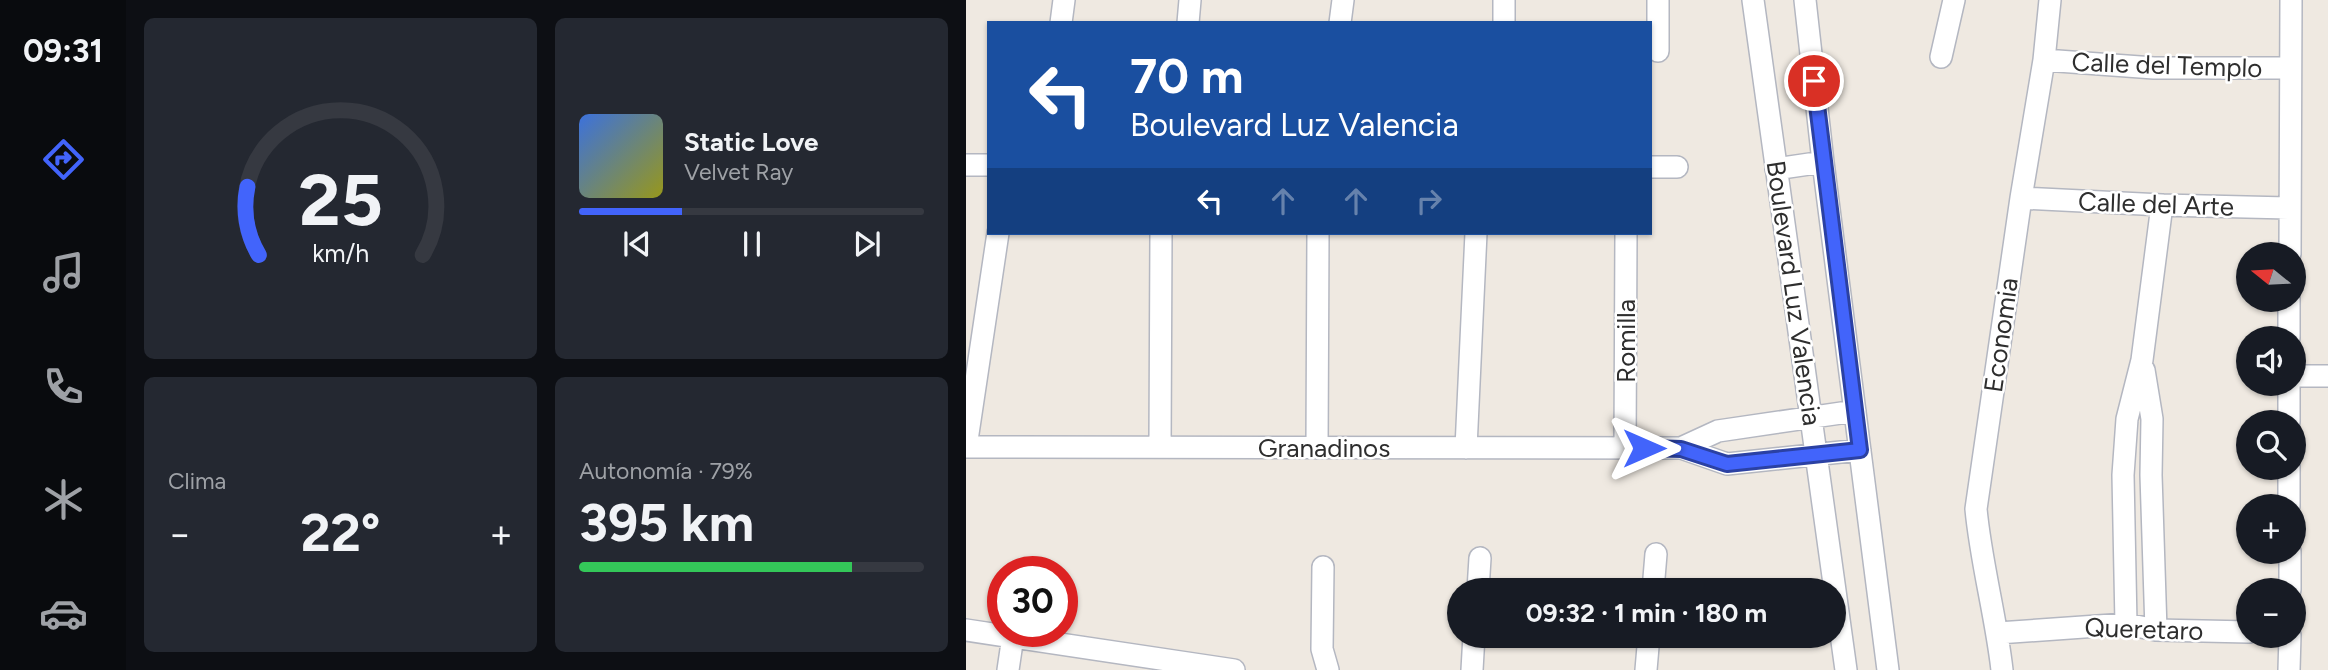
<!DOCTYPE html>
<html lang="es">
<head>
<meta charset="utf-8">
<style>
	:root { --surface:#171b24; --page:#242831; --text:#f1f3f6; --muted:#9ea1a6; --line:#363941; --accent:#4264fb }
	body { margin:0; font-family:Figtree,sans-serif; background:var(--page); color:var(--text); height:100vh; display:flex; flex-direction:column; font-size:26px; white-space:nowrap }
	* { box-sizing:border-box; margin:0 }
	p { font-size:23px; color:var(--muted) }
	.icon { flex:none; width:38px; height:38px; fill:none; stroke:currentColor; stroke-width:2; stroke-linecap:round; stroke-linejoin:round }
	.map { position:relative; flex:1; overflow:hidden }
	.drawer { display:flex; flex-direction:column; gap:18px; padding:18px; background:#0d0f14; width:840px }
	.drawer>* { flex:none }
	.top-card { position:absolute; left:21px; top:21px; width:665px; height:214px; border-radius:0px; box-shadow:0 2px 5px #0004; background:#1a4fa0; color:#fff; overflow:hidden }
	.needle { width:46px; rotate:288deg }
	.buttons { position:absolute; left:1270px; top:242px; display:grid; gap:14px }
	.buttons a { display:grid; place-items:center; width:70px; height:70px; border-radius:50%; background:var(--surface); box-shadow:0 2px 5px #0004; font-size:35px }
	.speed { position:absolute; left:21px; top:556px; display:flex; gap:14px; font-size:35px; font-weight:700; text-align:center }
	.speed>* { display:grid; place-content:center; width:91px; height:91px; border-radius:50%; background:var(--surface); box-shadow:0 2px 5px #0004; line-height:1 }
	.speed .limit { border:10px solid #d22; background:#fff; color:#111 }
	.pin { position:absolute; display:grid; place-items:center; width:60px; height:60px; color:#fff; margin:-30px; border:4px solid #fff; border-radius:50%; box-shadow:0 2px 7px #0007 }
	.me { position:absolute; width:77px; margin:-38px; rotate:90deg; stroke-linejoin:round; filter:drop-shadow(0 0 5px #0008) }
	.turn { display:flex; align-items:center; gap:24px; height:147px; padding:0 28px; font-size:32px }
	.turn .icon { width:91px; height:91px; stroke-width:2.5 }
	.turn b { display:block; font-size:49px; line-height:60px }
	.lanes { display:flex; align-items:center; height:66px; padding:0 28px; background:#0003; justify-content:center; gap:35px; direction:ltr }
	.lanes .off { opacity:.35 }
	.big { font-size:52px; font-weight:700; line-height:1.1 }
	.drawer .card { flex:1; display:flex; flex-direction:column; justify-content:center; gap:10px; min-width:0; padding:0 24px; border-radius:10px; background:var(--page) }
	.drawer .dial { align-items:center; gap:0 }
	.dial svg { height:182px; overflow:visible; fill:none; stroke:var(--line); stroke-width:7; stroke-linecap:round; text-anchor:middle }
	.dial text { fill:var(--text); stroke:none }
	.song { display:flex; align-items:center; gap:21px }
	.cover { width:84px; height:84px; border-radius:10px; background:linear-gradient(135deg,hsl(220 70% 55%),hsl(60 70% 35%)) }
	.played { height:7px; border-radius:4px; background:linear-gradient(90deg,var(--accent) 30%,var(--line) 30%) }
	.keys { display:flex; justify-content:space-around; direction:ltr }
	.heat { display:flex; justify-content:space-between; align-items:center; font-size:38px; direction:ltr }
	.charge { height:10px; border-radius:5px; background:linear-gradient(90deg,#34c759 79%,var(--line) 0) }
	.drawer .tiles { flex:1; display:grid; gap:18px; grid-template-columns:repeat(2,1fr) }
	.trip { position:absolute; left:481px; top:578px; width:399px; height:70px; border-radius:35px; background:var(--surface); box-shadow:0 2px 5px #0004; font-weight:700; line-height:70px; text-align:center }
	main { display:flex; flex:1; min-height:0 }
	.tab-bar { display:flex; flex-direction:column; width:126px; justify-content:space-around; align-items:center; background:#090b0e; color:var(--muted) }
	.tab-bar .icon { width:49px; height:49px }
	.tab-bar .active { color:var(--accent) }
	.tab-bar b { font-size:32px; color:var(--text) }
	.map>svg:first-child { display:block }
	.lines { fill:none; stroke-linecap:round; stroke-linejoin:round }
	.street-casing { stroke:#b4b7c1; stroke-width:24 }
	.street { stroke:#fff; stroke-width:21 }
	.route-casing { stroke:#2b41a3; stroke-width:18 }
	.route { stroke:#4264fb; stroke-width:12 }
	.labels { text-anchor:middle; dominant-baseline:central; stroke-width:5; stroke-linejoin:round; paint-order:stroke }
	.street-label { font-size:26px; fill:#2e2e2e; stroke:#fff }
</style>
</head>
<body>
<main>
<nav class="tab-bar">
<b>09:31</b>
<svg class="icon active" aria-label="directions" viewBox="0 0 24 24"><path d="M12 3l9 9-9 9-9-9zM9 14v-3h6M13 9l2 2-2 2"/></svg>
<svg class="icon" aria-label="music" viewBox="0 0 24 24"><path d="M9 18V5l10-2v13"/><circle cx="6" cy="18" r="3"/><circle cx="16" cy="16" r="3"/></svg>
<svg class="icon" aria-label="phone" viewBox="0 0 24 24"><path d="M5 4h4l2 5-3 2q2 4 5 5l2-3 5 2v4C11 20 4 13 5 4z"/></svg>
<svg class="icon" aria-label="climate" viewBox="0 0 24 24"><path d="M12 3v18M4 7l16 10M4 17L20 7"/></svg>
<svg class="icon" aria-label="car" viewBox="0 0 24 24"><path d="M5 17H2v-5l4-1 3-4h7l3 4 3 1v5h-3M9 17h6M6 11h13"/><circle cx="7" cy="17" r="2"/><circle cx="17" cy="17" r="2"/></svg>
</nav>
<section class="drawer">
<div class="tiles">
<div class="card dial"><svg viewBox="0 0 100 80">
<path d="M14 69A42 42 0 1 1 86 69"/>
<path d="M14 69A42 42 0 0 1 9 39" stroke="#4264fb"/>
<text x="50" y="56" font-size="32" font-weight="700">25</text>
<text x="50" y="72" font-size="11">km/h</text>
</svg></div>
<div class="card">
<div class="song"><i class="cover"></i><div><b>Static Love</b><p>Velvet Ray</p></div></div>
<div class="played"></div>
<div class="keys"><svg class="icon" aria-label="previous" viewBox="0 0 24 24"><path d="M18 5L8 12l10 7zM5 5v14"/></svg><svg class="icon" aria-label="pause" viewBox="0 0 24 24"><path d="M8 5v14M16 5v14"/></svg><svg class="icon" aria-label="next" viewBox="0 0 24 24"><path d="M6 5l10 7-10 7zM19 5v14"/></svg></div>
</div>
<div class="card"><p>Clima</p>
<div class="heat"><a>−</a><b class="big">22°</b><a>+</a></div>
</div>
<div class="card"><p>Autonomía · 79%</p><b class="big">395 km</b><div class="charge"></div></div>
</div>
</section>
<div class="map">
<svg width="1362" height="670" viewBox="0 0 1362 670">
	<rect width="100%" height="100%" fill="#efe9e1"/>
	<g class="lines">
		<defs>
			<path id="street" d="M692,0V51
				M787,0L880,670
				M839,0L857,162L922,670
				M95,23L98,0
				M222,23L224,0
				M374,23L377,0
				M538,23V0
				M975,57L988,0
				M1078,60L1188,68H1324
				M0,165H23
				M684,167H711
				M810,169L857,162
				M1055,198L1196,205L1324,208
				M1324,254L1325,0
				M1323,338V299
				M1178,370L1186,419L1185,475L1190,630
				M1328,376H1362
				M1323,383V422
				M0,447L715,448L761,464L894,450
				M0,447L32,233
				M194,447L195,233
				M351,448L352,233
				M500,448L510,233
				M659,448L660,233
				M715,448L752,431L889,411
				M1323,467V506
				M1324,551V590
				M357,567L356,649L362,670
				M512,590L514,558
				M687,590L690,554
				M1160,624L1157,475L1161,419L1176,360L1196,205
				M0,630L268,670
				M1032,633L1160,624L1190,630L1283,632
				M42,670L47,636
				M506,670L508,635
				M680,670L683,635
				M1036,670C1030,616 1015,563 1010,509L1055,198L1078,60L1084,0
				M1323,670L1324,635"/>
		</defs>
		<use href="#street" class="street-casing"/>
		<use href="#street" class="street"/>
	</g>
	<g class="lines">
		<defs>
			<path id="route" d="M678,448L715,449L761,464L894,450L848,81"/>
		</defs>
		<use href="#route" class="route-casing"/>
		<use href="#route" class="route"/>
	</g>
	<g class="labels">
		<g class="street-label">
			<text transform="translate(1201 65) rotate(2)">Calle del Templo</text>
			<text transform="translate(1190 204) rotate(2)">Calle del Arte</text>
			<text transform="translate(828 293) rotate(82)">Boulevard Luz Valencia</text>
			<text transform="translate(1035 335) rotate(-82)">Economia</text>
			<text transform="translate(660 341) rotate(-90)">Romilla</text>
			<text x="358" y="448">Granadinos</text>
			<text transform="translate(1178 629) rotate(2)">Queretaro</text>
		</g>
	</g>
</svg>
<div class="buttons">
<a><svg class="needle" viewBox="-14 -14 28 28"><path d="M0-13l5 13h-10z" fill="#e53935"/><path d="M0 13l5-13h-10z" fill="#9ea1a6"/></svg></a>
<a><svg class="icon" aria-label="sound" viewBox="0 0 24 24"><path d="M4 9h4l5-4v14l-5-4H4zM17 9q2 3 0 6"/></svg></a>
<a><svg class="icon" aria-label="search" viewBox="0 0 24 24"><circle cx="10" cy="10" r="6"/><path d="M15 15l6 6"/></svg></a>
<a>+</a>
<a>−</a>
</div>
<div class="speed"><div class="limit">30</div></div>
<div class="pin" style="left:848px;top:81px;background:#d93025"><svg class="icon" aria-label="arrive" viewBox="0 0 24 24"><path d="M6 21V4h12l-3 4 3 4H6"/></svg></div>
<svg class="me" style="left:678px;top:448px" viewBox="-20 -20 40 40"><path d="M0-17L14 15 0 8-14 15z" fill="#4264fb" stroke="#fff" stroke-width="4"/></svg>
<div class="trip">09:32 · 1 min · 180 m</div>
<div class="top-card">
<div class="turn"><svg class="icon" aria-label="left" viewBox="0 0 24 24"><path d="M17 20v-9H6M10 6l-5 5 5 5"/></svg><div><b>70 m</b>Boulevard Luz Valencia</div></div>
<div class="lanes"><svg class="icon" aria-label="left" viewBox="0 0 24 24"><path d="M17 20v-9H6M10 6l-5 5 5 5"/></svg><svg class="icon off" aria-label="ahead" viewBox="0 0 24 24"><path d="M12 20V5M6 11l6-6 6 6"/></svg><svg class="icon off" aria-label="ahead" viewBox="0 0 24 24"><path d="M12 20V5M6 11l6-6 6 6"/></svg><svg class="icon off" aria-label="right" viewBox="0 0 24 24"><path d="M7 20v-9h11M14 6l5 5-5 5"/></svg></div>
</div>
</div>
</main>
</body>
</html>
